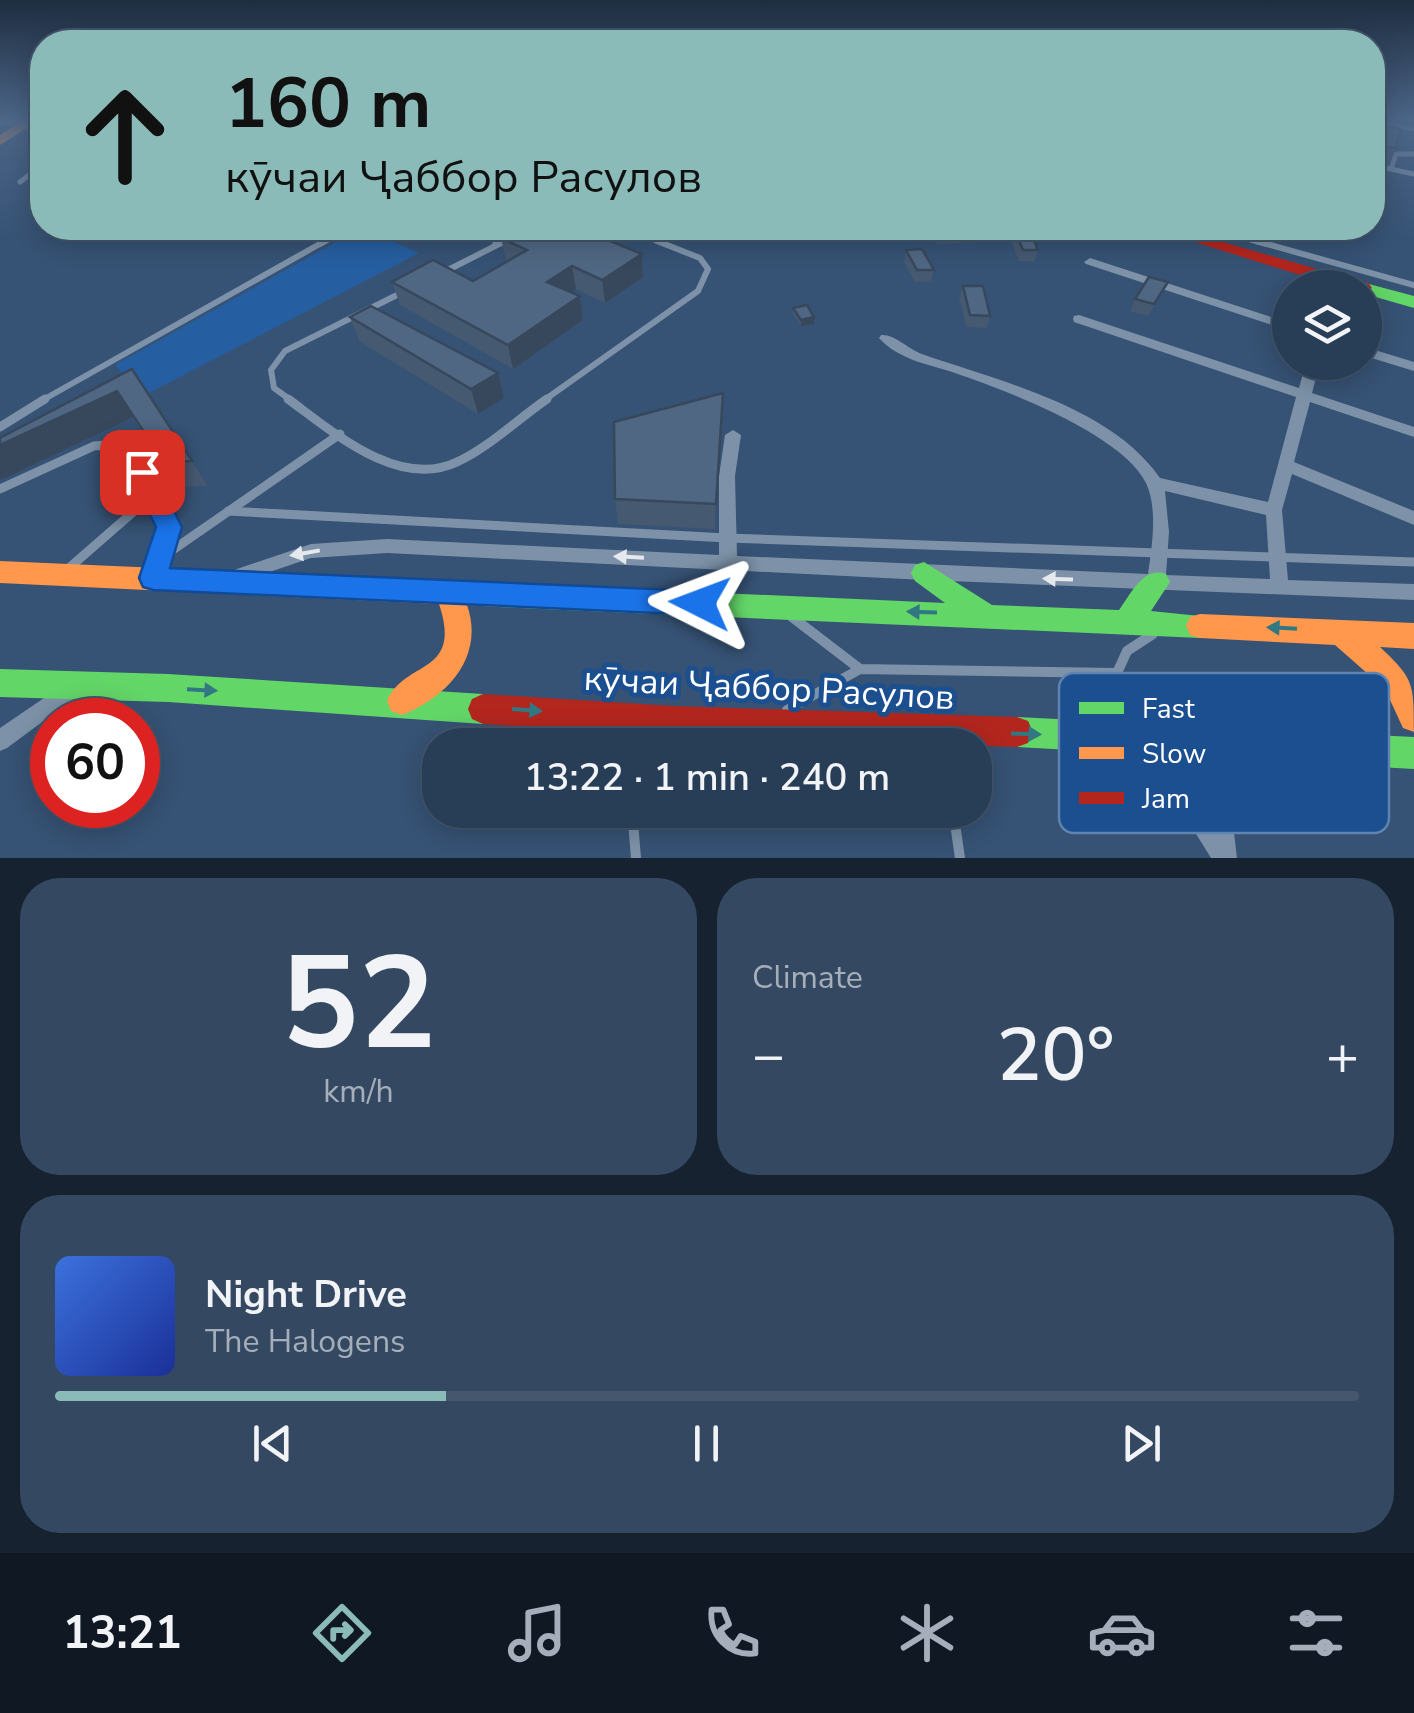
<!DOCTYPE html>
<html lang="en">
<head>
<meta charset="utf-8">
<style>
	:root { --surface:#283e57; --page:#344961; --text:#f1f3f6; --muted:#a5aeba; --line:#44576d; --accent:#8bbbb9 }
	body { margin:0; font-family:"Nunito Sans",sans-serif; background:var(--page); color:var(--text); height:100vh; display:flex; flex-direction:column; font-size:38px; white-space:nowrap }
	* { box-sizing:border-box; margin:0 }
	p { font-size:32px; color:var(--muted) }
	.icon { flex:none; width:55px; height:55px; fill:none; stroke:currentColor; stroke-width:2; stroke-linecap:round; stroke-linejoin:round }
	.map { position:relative; height:858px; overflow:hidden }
	.side { display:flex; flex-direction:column; gap:20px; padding:20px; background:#162230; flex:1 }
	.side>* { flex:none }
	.top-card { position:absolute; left:30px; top:30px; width:1355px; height:210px; border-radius:40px; box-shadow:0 5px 25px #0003,0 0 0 2px var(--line); background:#8bbbb9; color:#111; overflow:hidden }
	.controls { position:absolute; left:1272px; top:270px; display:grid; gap:20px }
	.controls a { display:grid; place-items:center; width:110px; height:110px; border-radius:50%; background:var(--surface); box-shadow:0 5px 25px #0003,0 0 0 2px var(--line); font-size:50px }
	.speed { position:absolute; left:30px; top:698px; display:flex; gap:20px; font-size:50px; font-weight:700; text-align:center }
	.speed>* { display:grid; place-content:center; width:130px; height:130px; border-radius:50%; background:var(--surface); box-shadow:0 5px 25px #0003,0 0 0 2px var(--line); line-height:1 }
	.speed .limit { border:15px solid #d22; background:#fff; color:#111 }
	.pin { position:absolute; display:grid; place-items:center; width:85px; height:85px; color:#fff; margin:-42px; border-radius:20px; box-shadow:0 5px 15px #0006 }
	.me { position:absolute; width:110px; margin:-55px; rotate:273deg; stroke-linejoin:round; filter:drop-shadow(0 0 8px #0008) }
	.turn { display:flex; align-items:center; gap:35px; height:210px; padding:0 30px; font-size:45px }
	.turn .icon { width:130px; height:130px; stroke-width:2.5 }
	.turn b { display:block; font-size:70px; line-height:85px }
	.big { font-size:75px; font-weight:600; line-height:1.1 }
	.side .tile { flex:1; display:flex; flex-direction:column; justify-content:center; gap:15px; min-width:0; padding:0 35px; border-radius:40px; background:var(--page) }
	.side .dial { align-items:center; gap:0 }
	.dial b { font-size:130px; line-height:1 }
	.song { display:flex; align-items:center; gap:30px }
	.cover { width:120px; height:120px; border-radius:15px; background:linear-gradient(135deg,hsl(220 70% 55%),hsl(230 70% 35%)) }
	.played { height:10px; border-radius:5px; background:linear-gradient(90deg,var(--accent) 30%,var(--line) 30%) }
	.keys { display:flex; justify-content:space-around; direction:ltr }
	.heat { display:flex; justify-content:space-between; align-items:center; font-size:55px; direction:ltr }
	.side .tiles { flex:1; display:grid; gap:20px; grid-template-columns:1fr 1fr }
	.tile:last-child { grid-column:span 2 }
	.trip { position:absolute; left:422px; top:728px; width:570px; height:100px; border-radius:40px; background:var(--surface); box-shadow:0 5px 25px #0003,0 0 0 2px var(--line); font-weight:600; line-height:100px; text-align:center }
	.menu { display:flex; height:160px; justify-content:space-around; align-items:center; background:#101923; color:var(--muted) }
	.menu .icon { width:70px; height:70px }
	.menu .on { color:var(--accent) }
	.menu b { font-size:45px; color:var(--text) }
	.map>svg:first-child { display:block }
	.green { fill:#265fa1 }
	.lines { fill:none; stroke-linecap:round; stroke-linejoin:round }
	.path { stroke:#7d92a8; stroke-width:2.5; stroke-dasharray:4 5; stroke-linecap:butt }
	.lane-far3 { stroke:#7d92a8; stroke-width:5 }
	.lane-far2 { stroke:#7d92a8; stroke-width:6 }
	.lane-far1 { stroke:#7d92a8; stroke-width:9 }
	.lane { stroke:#7d92a8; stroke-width:10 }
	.street { fill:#7d92a8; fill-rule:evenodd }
	.fast { fill:#63d668; fill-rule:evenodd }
	.slow { fill:#ff974d; fill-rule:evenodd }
	.jam { fill:#b3261e; fill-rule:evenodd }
	.wall { fill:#455971 }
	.shaded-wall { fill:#38485c }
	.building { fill:#506783; stroke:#38485c; stroke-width:2.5 }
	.oneway { fill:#e5e9ee }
	.oneway2 { fill:#317883 }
	.route { fill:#1a73e8; stroke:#114b97; stroke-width:2.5 }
	.labels { text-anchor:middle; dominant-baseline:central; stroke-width:10; stroke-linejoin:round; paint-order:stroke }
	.near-street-label { font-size:35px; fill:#fff; stroke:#1b4f8f }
	.key { fill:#1b4f8f; stroke:#5f84b1; stroke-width:2.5 }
	.key-label { font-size:28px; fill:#fff }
</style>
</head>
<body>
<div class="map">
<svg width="1414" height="858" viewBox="0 0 1414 858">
	<rect width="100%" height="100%" fill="#365274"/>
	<path class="green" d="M361,228L419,253L143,396L115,365Z"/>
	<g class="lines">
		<path class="path" d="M365,228L394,237L416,228"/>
		<path class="lane-far3" d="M1372,121L1414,129
			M26,125H42
			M1372,165L1414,174
			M1391,169L1396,154H1414
			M20,182L42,165
			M624,228L664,244
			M1208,228L1265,244
			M495,243L509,228
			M321,244L349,228
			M500,244L507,240"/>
		<path class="lane-far2" d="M1256,241L1414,285
			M444,272L505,241
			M41,401L325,241
			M292,401L274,388L271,370L285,351L405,291
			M543,401L698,291L708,269L700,258L657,241"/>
		<path class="lane-far1" d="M288,399C332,431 398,490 457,462C488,448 518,419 547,399
			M0,427L45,399
			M0,489L94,446L120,444L155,493L69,568
			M155,493L169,527L155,575
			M228,511L727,538L1414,562
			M164,556L340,434"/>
		<path class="lane" d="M792,617L860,669
			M1117,673L1144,699L1201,725
			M1117,673L1127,651L1153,634
			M787,710L860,669L1117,673
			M642,745L645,725
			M632,810L636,858
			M953,810L960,858"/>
		<path class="street" d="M0,120L31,119L35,122L31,125L0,126Z
			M1090,258L1290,323V331L1086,264L1084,262Z
			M1079,315L1299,388L1306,362H1320L1312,393L1414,427V437L1310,402L1294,462L1414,511V525L1292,474L1282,510L1288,580L1414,584V600L924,580L387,553L311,558L234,584L228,582L225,577L228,572L311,544L387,539L719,555V476L725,435L733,430L741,435L735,476L737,556L1148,574C1152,547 1158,508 1146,483C1122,434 1005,390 955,373C928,364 899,360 879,338L881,335C895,334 908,349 922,354C1001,382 1110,406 1160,478L1268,502L1296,397L1074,322L1073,319L1074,316ZM1165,491L1266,515L1270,579L1166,575L1169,532Z
			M1365,347L1414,362V371L1365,356Z
			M69,681L76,683L79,690L76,697L7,748L0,751V728Z
			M1231,730L1238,733L1242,740L1228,783L1237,858H1211L1177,803L1120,750L1117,743L1120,736L1128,733L1136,736L1193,787L1209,812L1206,783L1224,733Z"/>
		<path class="fast" d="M1365,283L1414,296V308L1365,294V288H1356Z
			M924,562L992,605L1119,610C1131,594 1143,566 1166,574L1170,582L1151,611L1210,617L1214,626L1210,635L1200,638L498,607L488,603L484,595L488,587L498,583L945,603L915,581L911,573L915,565Z
			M0,669L168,674L483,694L494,699L498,709L494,719L483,724L168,702L0,697Z
			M1017,717L1414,737V769L1017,747L1006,743L1001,732L1006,721Z"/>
		<path class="slow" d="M25,119H41L0,145V135Z
			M0,561L498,583L508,587L512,595L508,603L498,607L467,605C485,656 448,697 402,715L391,711L387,701C405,659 463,676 439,604L0,583Z
			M1200,614L1414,623V649L1380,647C1414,679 1414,683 1414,732L1403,728L1385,689L1335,645L1200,638L1190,635L1186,626L1190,617Z"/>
		<path class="jam" d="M1150,228H1174L1369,284L1372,288L1365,293V288H1342Z
			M483,694L673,706L1017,717L1028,721L1033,732L1028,743L1017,747L673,736L483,724L472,719L468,709L472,699Z"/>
	</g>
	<path class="wall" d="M1372,123L1396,148L1387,162L1372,160Z
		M926,228H979L981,231L978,242L937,244Z
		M1008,228H1029L1038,250L1034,262L1019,261L1007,231Z
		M501,238L642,254L643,277L605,303L576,289L571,292L580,296L583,320L513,369L400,305L392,282L473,281L507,261L506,260Z
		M906,250L934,270L931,282H915L904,262Z
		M1168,282L1148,316L1130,311L1135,299Z
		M963,286L990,316L987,328L966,327L959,298Z
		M793,308L814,317V324L801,326L793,314Z
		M350,317L504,398L478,414L359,341Z
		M132,369L208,486L182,487L134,416L0,479V438Z
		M723,393L715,529L618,524L615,499Z"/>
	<path class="shaded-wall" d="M642,254L643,277L605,303L602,280Z
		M572,266L576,289L551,305L547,282Z
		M580,296L583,320L513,369L508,345Z
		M814,317V324L801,326V320Z
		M498,373L504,398L478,414L471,389Z
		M117,391L135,416L1,480L0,478V445Z
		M723,393L722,418L715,529L716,504Z"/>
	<path class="building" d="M1372,123L1400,129L1396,148L1372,145Z
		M520,228H579L642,254L602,280L572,266L547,282L580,296L508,345L392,282L433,260L473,281L527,250L501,238Z
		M936,228H979L981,231L939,233Z
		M1014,228H1029L1038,250H1023Z
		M922,249L934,270H917L906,250Z
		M1149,277L1168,282L1154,304L1135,299Z
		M963,286H983L990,316L970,315Z
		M807,305L814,317L801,320L793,308Z
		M371,306L498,373L471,389L350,317Z
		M132,369L192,461L164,462L117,391L0,445V438Z
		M723,393L716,504L615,499L614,422Z"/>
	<defs><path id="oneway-solid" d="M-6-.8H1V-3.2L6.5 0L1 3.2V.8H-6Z" transform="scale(2.5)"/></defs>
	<g class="oneway">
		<use href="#oneway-solid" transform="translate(305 553) rotate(170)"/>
		<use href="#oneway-solid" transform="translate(629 557) rotate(-177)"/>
		<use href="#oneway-solid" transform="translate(1058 579) rotate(-178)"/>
	</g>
	<g class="oneway2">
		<use href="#oneway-solid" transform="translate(922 612) rotate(-178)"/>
		<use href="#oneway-solid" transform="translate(1282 628) rotate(-177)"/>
		<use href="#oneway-solid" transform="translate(202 690) rotate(3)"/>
		<use href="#oneway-solid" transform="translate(527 710) rotate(4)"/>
		<use href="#oneway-solid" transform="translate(1026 734) rotate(2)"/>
	</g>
	<linearGradient id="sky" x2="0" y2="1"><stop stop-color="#1e2d40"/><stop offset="0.5" stop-color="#4c6688"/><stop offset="1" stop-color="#4c6688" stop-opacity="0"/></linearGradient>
	<rect width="1414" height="239" fill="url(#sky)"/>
	<path class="route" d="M142,463L150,465L182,527L170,568L700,591L710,594L714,603L710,611L700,615L153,590L143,587L139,578L156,527L129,472Z"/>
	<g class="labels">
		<g class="near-street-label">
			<text transform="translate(769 688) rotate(3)">кӯчаи Ҷаббор Расулов</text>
		</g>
	</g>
	<rect x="1059" y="673" width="330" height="160" rx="15" class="key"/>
	<rect x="1079" y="702" width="45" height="12" fill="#63d668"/>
	<rect x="1079" y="747" width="45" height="12" fill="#ff974d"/>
	<rect x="1079" y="792" width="45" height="12" fill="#b3261e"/>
	<g class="key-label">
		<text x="1142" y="718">Fast</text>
		<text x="1142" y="763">Slow</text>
		<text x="1142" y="808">Jam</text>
	</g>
</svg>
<div class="controls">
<a><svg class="icon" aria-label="layers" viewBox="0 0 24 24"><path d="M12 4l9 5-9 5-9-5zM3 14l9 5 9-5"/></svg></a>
</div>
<div class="speed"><div class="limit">60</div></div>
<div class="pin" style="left:142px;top:472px;background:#d93025"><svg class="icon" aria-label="arrive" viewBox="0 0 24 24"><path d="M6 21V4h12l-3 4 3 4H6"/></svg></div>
<svg class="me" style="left:700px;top:603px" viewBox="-20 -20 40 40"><path d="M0-17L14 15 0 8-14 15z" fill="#1a73e8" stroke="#fff" stroke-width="4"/></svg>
<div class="trip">13:22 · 1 min · 240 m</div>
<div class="top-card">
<div class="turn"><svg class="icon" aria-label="ahead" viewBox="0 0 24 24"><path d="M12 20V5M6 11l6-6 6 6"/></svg><div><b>160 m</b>кӯчаи Ҷаббор Расулов</div></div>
</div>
</div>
<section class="side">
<div class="tiles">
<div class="tile dial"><b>52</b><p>km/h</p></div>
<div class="tile"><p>Climate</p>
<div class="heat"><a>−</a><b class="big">20°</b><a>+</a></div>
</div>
<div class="tile">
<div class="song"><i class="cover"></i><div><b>Night Drive</b><p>The Halogens</p></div></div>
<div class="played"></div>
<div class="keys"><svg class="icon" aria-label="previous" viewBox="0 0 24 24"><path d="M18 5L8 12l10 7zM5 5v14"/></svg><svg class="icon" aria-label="pause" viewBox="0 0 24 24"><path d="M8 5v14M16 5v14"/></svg><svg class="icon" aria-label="next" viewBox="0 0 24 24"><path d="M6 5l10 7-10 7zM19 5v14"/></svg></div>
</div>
</div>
</section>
<nav class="menu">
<b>13:21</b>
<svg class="icon on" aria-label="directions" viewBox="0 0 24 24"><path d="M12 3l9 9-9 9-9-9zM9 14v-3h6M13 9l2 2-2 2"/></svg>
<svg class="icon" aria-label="music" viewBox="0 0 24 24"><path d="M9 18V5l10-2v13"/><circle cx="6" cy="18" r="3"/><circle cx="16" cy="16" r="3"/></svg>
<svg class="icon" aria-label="phone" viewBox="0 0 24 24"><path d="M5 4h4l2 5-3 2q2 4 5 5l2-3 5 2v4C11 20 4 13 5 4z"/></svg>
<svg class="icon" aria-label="climate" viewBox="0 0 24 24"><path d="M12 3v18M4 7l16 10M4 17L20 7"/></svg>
<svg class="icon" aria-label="car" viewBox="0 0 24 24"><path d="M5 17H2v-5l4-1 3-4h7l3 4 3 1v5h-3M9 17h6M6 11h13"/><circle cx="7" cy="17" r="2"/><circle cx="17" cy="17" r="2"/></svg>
<svg class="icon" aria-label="filters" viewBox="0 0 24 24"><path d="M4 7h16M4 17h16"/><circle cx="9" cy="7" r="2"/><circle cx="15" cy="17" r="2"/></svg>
</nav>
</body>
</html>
